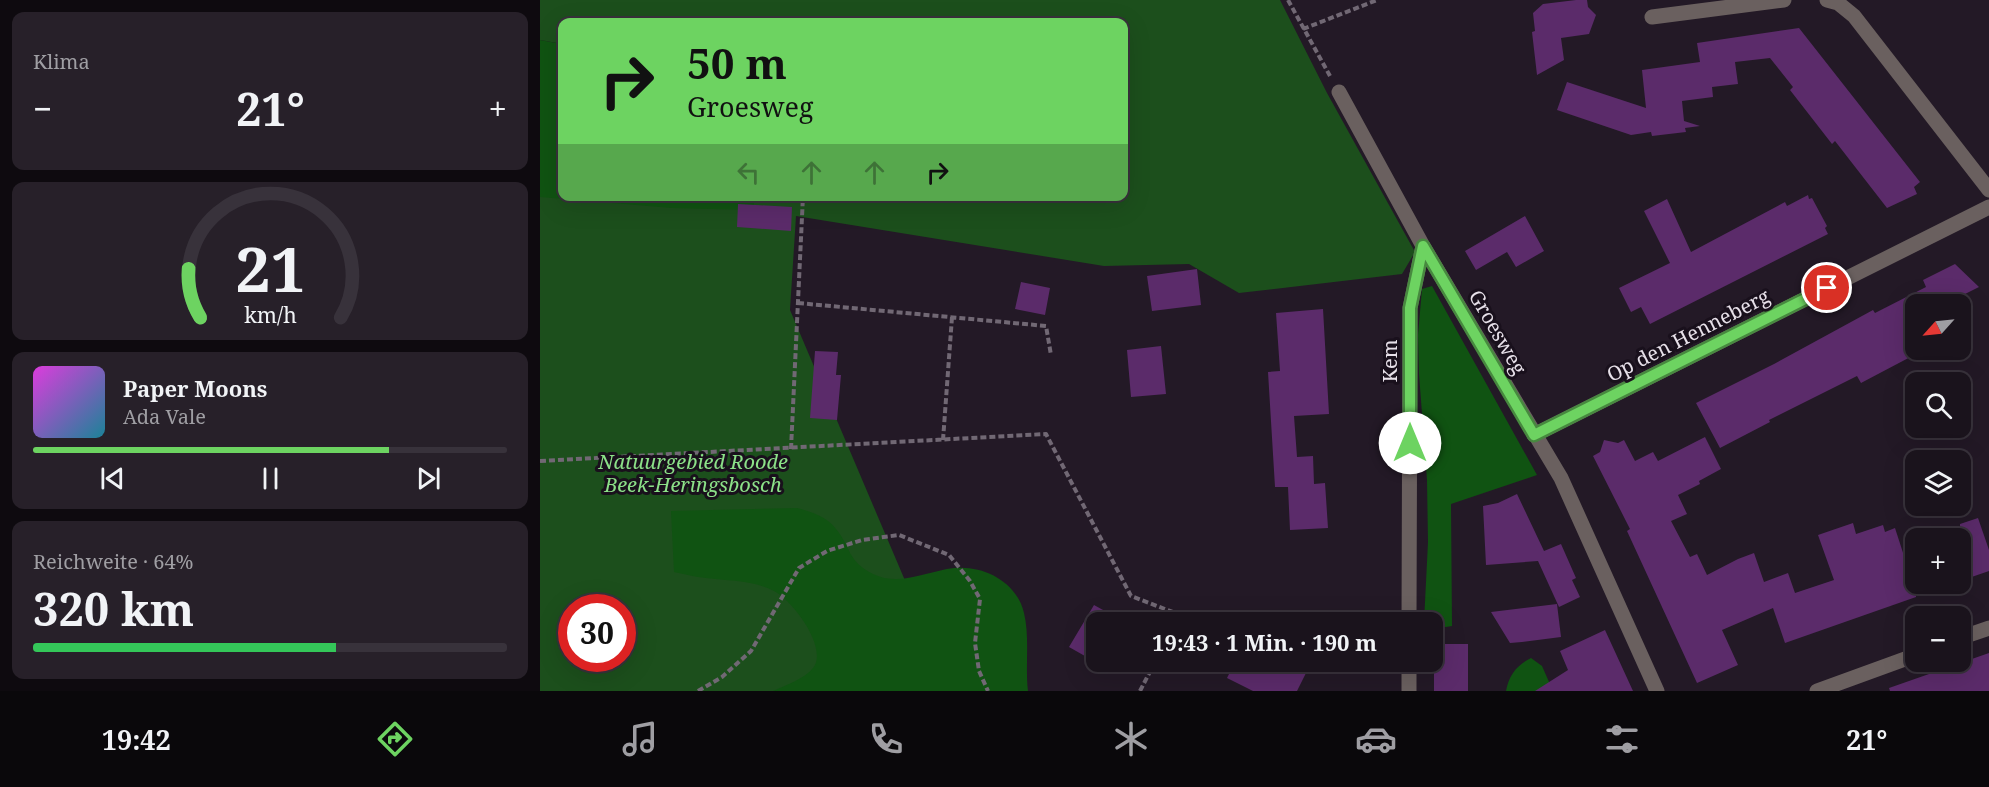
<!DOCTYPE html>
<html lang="de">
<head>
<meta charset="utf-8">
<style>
	:root { --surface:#1a131c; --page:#272029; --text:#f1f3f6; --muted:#9f9ea3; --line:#38323b; --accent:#6dd361 }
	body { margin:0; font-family:"Noto Serif",serif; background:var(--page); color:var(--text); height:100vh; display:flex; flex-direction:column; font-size:22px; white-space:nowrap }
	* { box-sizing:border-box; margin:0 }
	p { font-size:20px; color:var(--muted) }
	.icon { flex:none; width:33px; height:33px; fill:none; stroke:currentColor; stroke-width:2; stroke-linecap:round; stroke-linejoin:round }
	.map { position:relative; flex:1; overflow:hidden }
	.sheet { display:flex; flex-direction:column; gap:12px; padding:12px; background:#0e0a0f; width:540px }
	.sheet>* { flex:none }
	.top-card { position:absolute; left:18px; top:18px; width:570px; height:183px; border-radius:12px; box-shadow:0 6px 24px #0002,0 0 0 2px var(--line); background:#6dd361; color:#111; overflow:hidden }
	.needle { width:39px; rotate:243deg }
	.controls { position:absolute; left:1365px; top:294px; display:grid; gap:12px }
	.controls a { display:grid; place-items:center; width:66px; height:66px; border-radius:12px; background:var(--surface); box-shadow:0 6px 24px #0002,0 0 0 2px var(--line); font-size:30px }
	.speed { position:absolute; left:18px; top:594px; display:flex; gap:12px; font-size:30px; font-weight:700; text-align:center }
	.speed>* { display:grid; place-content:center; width:78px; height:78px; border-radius:50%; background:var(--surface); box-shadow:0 6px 24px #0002,0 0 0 2px var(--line); line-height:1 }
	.speed .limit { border:9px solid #d22; background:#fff; color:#111 }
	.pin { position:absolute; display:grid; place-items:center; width:51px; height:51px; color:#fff; margin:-26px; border:3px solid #fff; border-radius:50%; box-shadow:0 2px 6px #0007 }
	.me { position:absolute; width:66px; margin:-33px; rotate:0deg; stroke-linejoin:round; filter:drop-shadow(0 0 4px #0008) }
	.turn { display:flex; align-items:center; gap:21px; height:126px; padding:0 30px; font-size:27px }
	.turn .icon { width:78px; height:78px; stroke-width:2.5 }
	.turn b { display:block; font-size:42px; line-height:51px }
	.lanes { display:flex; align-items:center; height:57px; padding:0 30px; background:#0003; justify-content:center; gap:30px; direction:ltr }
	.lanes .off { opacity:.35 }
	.big { font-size:45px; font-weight:700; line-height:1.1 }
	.sheet .widget { flex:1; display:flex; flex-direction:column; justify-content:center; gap:9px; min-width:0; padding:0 21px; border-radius:12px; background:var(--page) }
	.sheet .dial { align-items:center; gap:0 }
	.dial svg { height:156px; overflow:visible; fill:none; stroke:var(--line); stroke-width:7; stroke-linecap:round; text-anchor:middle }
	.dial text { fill:var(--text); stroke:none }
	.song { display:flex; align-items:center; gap:18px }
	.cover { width:72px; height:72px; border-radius:9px; background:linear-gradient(135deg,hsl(300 70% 55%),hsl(190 70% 35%)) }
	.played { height:6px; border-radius:3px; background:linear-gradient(90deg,var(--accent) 75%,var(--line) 75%) }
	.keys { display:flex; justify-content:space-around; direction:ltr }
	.heat { display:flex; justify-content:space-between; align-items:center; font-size:33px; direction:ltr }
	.charge { height:9px; border-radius:4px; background:linear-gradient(90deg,#34c759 64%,var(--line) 0) }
	.trip { position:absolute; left:546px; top:612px; width:357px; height:60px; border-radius:12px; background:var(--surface); box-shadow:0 6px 24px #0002,0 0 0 2px var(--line); font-weight:700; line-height:60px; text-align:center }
	.dock { display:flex; height:96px; justify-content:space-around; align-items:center; background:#0a080b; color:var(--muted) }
	.dock .icon { width:42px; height:42px }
	.dock .selected { color:var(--accent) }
	.dock b { font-size:27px; color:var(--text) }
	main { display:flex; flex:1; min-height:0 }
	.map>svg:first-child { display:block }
	.green { fill:#1c4f1c; fill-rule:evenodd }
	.forest { fill:#105312 }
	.building { fill:#5b2b6a }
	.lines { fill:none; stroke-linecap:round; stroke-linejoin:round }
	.path { stroke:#716874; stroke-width:4; stroke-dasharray:6 3; stroke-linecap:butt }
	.street { stroke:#6a605f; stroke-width:15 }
	.route-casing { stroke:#47893f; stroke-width:15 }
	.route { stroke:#6dd361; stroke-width:10 }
	.labels { text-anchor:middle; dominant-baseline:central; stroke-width:6; stroke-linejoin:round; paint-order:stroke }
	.street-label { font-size:20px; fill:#e7e0e9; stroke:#19101c }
	.park-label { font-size:20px; font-style:italic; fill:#8ce188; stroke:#19101c }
</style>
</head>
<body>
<main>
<section class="sheet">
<div class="widget"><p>Klima</p>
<div class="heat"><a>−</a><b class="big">21°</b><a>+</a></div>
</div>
<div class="widget dial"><svg viewBox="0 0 100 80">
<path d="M14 69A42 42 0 1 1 86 69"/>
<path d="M14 69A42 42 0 0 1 8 44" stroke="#6dd361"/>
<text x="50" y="56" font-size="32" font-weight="700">21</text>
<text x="50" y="72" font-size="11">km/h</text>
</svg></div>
<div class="widget">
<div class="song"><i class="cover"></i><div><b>Paper Moons</b><p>Ada Vale</p></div></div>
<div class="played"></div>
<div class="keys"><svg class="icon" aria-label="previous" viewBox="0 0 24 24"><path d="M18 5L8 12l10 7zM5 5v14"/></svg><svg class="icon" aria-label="pause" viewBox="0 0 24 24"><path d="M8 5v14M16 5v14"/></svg><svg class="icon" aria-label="next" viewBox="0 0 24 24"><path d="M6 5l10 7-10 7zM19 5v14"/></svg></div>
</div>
<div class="widget"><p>Reichweite · 64%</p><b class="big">320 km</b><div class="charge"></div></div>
</section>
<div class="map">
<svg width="1449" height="691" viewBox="0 0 1449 691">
	<rect width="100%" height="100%" fill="#231926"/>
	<path class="green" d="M0,0H740L787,93L875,252L862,274L699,293L649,264L564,266L256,216L250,310L412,691H0V70L22,196L214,209V196H584V22H22V44L0,40ZM32,608H82V658H32Z"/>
	<path class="forest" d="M0,40L22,44V196L214,197V210L132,208L0,197Z
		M892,286L997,475L911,504L912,626L893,629L892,622H884L888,542L887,480L879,374L878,335L882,289Z
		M257,508C272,512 286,516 296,529C311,547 307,561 333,574C360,587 387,571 414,568C444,565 477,582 484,613C490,638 485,666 488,691H233C246,685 264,679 273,668C289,648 252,600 234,591C213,580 189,581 166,578C155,577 145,574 134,572L131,511Z
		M991,658L1002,666L1013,691H966C969,675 977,665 991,658Z"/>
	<path class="building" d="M1036,0H1047L1048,7L1056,15L1049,34L1021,38L1024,60L997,75L992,32L995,31L993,13L1003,4Z
		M1259,28L1380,182L1374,187L1377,194L1347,208L1295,141L1292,144L1250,90L1253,87L1230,58L1195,62L1198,84L1172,87L1173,97L1142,101L1144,121L1160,126L1145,128L1146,132L1112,136L1111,132L1091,135L1017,110L1027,82L1106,108L1102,70L1160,62L1157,43Z
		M1268,195L1269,199L1272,198L1287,226L1285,228L1288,234L1110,324L1101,307L1091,312L1079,288L1130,263L1104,211L1127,199L1151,252L1245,202L1247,206Z
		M198,204L252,207L251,231L197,227Z
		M985,216L1004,251L976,267L967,252L936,270L925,251Z
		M1415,264L1439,287L1405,304H1376V354L1321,383L1317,376L1229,420L1230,422L1180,448L1156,403L1234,364L1333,310L1335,313L1386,287L1383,280Z
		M657,269L661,305L612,311L607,276Z
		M481,282L510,288L505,315L475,309Z
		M783,309L789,414L754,416L757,457L773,456L774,484L785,483L788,528L750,530L748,487H735L728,372L740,371L736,313Z
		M621,346L626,394L591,397L587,350Z
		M275,351L298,352L296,375H301L297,420L270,418Z
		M1165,437L1181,469L1159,481L1160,484L1138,495L1147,514L1131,521L1150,557L1157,554L1167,575L1198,559L1214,553L1224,582L1248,573L1255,593L1294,580L1278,535L1313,523L1316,534L1343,525L1345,532L1355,528L1365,559L1376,556V597L1245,643L1233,608L1182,630L1198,665L1157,683L1087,531L1090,529L1053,456L1060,452L1064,440L1078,443L1084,440L1095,461L1113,452L1118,461Z
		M977,494L1004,551L1021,544L1036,578L1032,580L1040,597L1019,607L998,561L946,565L943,506L958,503Z
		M1438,518L1449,550V571L1420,581V524Z
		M1017,604L1021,637L982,642L970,643L951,612Z
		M554,605L583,621L556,622V662H560L559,664L529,647Z
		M1065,630L1093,691H995L1028,670L1020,651Z
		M894,644H928V691H894Z
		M1449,653V691H1350L1349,688Z
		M695,662H741L766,673L757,691H713L687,678Z"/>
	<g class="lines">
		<path class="path" d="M748,0L790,76
			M763,29L837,0
			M258,303L506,326L511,355
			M403,440L412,317
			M251,449L263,196
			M0,461L506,434L591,596L638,614L634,622
			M158,691L182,677L211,651L259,568L287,551L322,540L359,535L409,555L430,581L440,599L435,643L439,671L448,691
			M600,691L615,662"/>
		<path class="street" d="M1287,0L1298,3L1314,16L1449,190
			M1112,17L1244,0
			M799,92L883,246L1021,478L1117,691
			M994,435L1449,207
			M869,622L870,308L883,246
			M1420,638L1449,628
			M869,691V662
			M1277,691L1376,655"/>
	</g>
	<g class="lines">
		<defs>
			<path id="route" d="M870,443V308L883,246L994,435L1287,288"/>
		</defs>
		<use href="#route" class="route-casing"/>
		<use href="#route" class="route"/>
	</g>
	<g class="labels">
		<g class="street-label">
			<text transform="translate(958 332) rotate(60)">Groesweg</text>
			<text transform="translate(1148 335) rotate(-27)">Op den Henneberg</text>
			<text transform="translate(849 361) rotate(-90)">Kem</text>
		</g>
		<g class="park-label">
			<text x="153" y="461">Natuurgebied Roode<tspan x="153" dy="23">Beek-Heringsbosch</tspan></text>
		</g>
	</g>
</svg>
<div class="controls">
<a><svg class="needle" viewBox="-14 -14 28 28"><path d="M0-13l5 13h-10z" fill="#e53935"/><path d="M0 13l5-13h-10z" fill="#9f9ea3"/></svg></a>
<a><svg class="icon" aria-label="search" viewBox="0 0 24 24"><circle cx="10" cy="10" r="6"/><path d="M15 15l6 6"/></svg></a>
<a><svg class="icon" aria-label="layers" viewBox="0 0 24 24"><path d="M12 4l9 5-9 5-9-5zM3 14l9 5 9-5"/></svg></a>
<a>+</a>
<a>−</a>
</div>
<div class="speed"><div class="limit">30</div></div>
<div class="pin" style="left:1287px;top:288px;background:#d93025"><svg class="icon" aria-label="arrive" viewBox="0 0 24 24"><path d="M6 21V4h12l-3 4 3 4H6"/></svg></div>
<svg class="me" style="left:870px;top:443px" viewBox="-20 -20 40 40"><circle r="19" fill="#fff"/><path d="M0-13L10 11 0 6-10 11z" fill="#6dd361"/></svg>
<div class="trip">19:43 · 1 Min. · 190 m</div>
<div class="top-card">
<div class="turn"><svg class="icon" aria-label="right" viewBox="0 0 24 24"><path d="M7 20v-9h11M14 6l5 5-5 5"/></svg><div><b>50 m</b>Groesweg</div></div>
<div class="lanes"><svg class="icon off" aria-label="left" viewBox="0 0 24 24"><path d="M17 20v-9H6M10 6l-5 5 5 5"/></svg><svg class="icon off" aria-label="ahead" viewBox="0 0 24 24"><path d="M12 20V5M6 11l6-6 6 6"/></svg><svg class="icon off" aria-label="ahead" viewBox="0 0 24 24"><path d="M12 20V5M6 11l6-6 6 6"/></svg><svg class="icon" aria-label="right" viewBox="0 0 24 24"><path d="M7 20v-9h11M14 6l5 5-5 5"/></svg></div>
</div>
</div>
</main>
<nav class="dock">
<b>19:42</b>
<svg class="icon selected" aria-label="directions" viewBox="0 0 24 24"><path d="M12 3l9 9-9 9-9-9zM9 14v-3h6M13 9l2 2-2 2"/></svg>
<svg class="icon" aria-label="music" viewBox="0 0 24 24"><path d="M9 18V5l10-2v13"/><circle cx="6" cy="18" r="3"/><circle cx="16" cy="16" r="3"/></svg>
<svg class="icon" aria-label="phone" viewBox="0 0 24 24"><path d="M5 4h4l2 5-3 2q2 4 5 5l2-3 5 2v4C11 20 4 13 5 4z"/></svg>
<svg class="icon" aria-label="climate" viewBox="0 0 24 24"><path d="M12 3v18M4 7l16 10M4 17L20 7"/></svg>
<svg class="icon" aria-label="car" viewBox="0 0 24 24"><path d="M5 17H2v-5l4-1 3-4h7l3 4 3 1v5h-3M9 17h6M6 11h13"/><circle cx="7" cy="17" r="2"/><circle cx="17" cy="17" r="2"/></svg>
<svg class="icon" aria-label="filters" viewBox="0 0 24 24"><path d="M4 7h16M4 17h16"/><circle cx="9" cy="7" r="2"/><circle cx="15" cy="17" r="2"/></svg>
<b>21°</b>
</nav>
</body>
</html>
